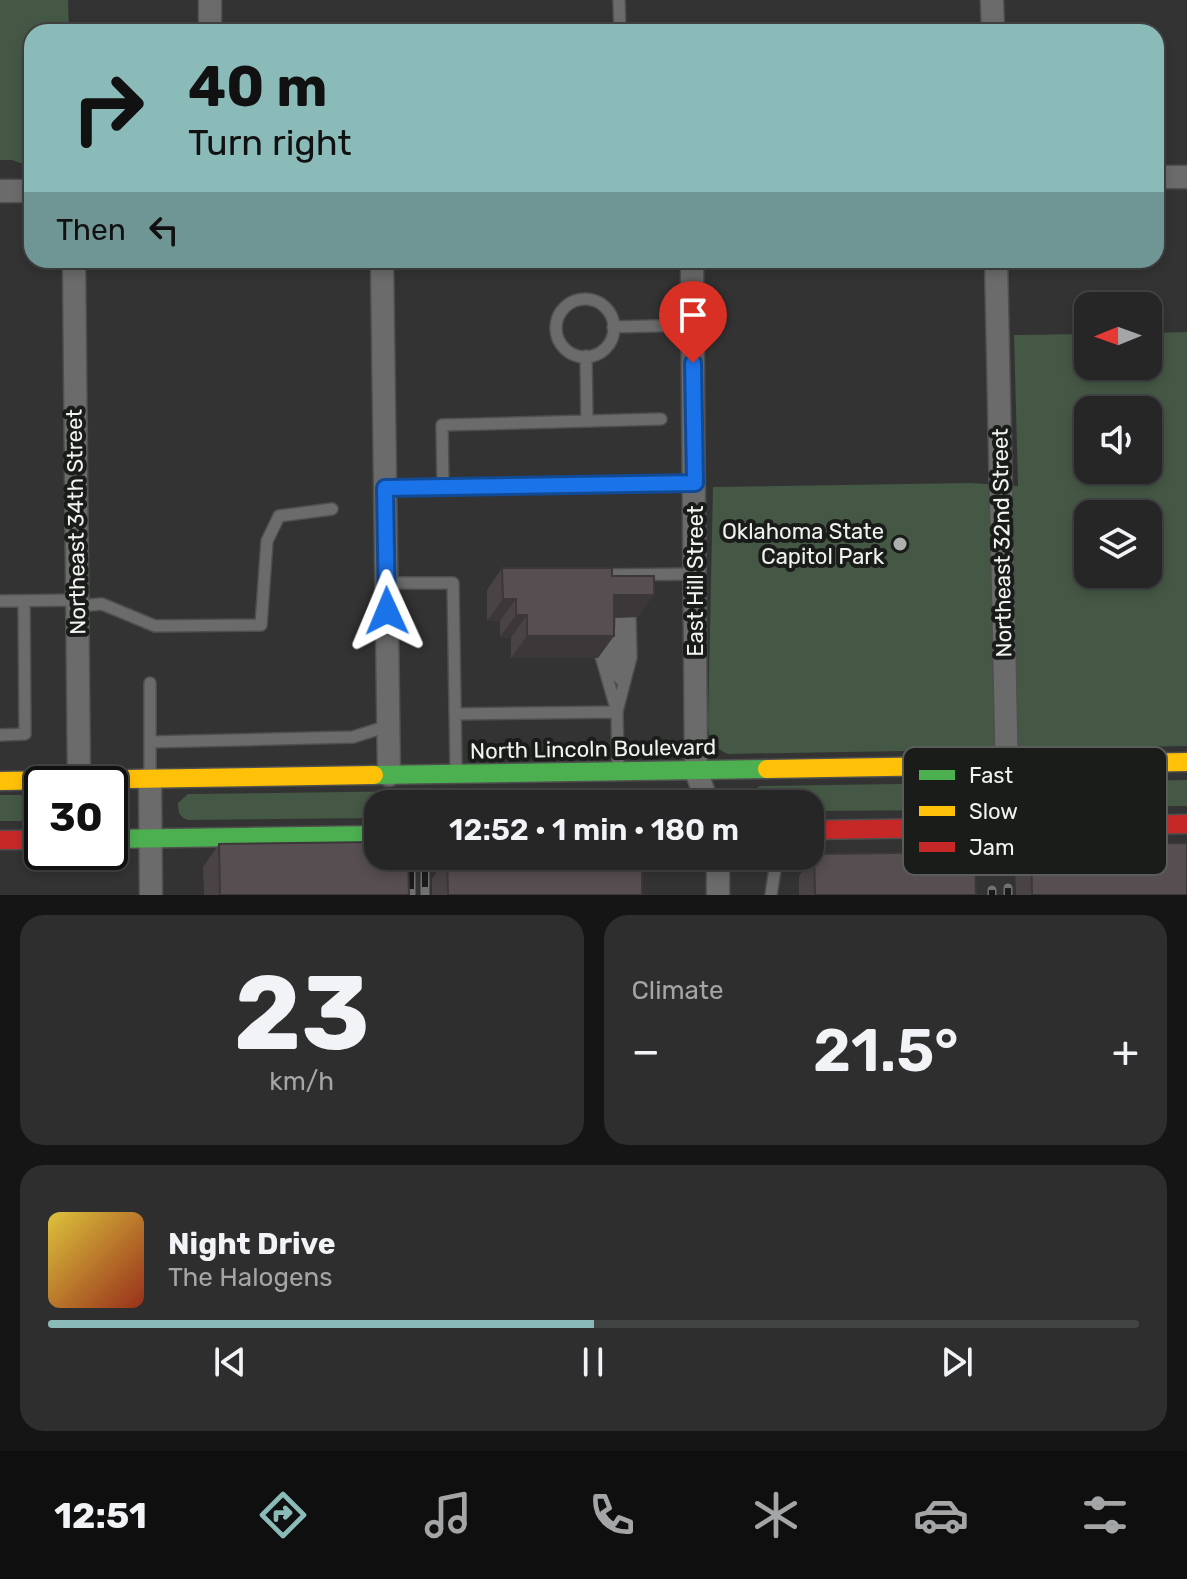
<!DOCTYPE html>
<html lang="en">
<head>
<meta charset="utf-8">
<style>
	:root { --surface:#262626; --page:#2e2e2e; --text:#f1f3f6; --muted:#a4a5a7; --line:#424343; --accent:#8bbbb9 }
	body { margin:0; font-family:Rubik,sans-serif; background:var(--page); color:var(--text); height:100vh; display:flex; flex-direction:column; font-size:30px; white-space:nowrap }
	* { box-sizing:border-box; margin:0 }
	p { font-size:26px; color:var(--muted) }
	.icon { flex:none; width:44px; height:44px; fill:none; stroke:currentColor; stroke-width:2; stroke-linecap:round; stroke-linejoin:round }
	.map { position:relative; height:895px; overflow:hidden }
	.sheet { display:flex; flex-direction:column; gap:20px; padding:20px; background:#151515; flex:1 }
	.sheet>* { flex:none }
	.guide { position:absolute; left:24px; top:24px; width:1140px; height:244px; border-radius:24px; box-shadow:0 4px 12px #0003,0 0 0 2px var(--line); background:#8bbbb9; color:#111; overflow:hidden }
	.needle { width:52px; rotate:269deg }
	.tools { position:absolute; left:1074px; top:292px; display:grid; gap:16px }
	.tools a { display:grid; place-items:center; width:88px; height:88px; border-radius:16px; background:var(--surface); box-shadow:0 4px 12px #0003,0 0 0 2px var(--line); font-size:40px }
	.speed { position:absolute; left:24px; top:766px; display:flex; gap:16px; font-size:40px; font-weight:700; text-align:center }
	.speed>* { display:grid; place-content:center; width:104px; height:104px; border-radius:50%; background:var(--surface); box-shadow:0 4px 12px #0003,0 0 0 2px var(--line); line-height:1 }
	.speed .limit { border:4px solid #111; border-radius:12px; background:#fff; color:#111 }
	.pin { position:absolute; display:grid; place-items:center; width:68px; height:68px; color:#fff; margin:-82px -34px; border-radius:50% 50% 50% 0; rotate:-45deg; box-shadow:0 0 8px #0007 }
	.pin .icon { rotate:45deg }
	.me { position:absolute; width:88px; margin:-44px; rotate:359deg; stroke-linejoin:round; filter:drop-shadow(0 0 6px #0008) }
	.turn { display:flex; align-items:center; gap:28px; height:168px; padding:0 32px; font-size:36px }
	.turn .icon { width:104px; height:104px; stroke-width:2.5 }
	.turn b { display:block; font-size:56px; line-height:68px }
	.then { display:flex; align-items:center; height:76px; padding:0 32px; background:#0003; gap:16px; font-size:30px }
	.big { font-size:60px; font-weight:600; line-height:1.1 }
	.sheet .widget { flex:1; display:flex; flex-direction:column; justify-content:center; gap:12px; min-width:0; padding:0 28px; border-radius:24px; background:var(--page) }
	.sheet .dial { align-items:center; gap:0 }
	.dial b { font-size:104px; line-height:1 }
	.song { display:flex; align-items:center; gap:24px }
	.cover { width:96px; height:96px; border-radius:12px; background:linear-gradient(135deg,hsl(50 70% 55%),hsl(10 70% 35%)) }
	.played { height:8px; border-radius:4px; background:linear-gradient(90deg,var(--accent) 50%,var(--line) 50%) }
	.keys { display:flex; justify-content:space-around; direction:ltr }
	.heat { display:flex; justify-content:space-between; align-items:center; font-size:44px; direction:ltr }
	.sheet .tiles { flex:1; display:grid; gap:20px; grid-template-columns:1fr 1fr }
	.widget:last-child { grid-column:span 2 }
	.trip { position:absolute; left:364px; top:790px; width:460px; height:80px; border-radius:24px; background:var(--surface); box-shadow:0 4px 12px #0003,0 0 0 2px var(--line); font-weight:600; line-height:80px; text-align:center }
	.dock { display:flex; height:128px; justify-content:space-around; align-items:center; background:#0f0f0f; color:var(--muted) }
	.dock .icon { width:56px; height:56px }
	.dock .selected { color:var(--accent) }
	.dock b { font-size:36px; color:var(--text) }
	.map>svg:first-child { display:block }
	.green { fill:#455745; fill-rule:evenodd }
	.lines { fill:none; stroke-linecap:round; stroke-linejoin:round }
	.lane-casing { stroke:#4e4f4e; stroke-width:14 }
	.street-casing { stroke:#4e4f4e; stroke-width:25 }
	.fast-casing { stroke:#4e4f4e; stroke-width:21 }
	.slow-casing { stroke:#4e4f4e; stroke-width:21 }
	.jam-casing { stroke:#4e4f4e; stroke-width:21 }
	.lane { stroke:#6a6b6a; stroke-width:11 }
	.street { stroke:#6a6b6a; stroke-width:22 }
	.fast { stroke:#4caf50; stroke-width:18 }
	.slow { stroke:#ffc107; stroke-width:18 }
	.jam { stroke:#c62828; stroke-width:18 }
	.rail-casing { stroke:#707170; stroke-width:9 }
	.rail { stroke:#1a1c1a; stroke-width:6; stroke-dasharray:18; stroke-linecap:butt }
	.wall { fill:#4a4346 }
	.shaded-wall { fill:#3c3739 }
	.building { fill:#564e51; stroke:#3c3739; stroke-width:2 }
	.route-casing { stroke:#114b97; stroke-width:20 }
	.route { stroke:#1a73e8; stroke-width:14 }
	.poi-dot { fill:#aeb0ae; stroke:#1a1c1a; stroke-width:3 }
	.labels { text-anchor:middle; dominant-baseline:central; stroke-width:8; stroke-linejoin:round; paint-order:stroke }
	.street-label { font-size:22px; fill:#f1f3f1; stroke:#1a1c1a }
	.poi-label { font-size:22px; fill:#f1f3f1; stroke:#1a1c1a; text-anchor:end }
	.key { fill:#1a1c1a; stroke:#5a5c5a; stroke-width:2 }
	.key-label { font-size:22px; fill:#f1f3f1 }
</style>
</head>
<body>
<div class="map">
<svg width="1187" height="895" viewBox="0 0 1187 895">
	<rect width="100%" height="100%" fill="#323332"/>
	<path class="green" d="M0,0H68L69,32H32V167L12,160H0Z
		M1187,332V746L728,754C713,747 708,739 708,722L713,487L970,483L1018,486L1014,335L1088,334V366H1148V333ZM1088,410H1148V470H1088ZM1088,514H1148V574H1088Z
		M1187,780V806L1043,807L1034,799L1037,786L1044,782Z
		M966,783C981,785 984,796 976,807L969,810L810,811V804L750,803L753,790L760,786Z
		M656,788L663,789L669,794L670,804H378V818L187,820C179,816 178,812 178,803L188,794Z
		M0,795H42V821H0Z"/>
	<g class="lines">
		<defs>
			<path id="lane" d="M619,0L620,32
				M556 328a29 29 0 1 1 58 0a29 29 0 1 1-58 0Z
				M613,327L693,325
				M586,356L587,421
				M443,487L442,425L661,419
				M385,488L695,483
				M600,575L695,574
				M386,583H453L456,767
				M0,601L77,600
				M77,606L102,604L155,626L261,625L267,541L279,516L332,509
				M610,629L612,676
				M601,639V656L617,712
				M620,679L621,617
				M150,683V775
				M617,711L631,657L630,618
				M455,714L617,712L618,765
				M0,735L25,734L24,601
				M150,742L353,737L388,726
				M771,895L777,856"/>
			<path id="street" d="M210,0V32
				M992,0L993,32
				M1156,177H1187
				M0,191H32
				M74,260L79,784
				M382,260L389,775
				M692,260L696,771L708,804
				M996,260L1008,826
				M150,778L151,895
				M718,856V895"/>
			<path id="fast" d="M374,775L767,769
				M110,839L378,835"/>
			<path id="slow" d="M767,769L1187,762
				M0,781L374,775"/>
			<path id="jam" d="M810,830L1187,824
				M0,840H42"/>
		</defs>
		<use href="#lane" class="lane-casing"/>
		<use href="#street" class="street-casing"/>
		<use href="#fast" class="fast-casing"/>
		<use href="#slow" class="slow-casing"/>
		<use href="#jam" class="jam-casing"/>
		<use href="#lane" class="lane"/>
		<use href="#street" class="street"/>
		<use href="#fast" class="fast"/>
		<use href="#slow" class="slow"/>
		<use href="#jam" class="jam"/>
		<defs>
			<path id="rail" d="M425,869V895
				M411,871V895
				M1008,888V895
				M992,895V890"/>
		</defs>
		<use href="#rail" class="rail-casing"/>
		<use href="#rail" class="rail"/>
	</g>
	<path class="wall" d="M502,568L612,576L638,617L614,618L598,658H511V638L500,637V621H487V590Z
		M219,844L409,895H204L203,867Z
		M1031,845L1187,895H1016L1015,868Z
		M814,854L976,895H799V876Z
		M447,856L603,859L642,895H432V879Z"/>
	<path class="shaded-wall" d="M614,595H654L638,617L598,618Z
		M503,599H516L500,621H487Z
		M516,615H527L511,638L500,637Z
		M527,636H614L598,658H511Z"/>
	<path class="building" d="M502,568H612V576H654V595H614V636H527V615H516V599H503Z
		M378,842V856H408L409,895H220L219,844Z
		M1187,843V895H1032L1031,845Z
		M975,852L976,895H815L814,854Z
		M447,856H603V859L642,858V895H448Z"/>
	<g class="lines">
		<defs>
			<path id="route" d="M387,611L385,488L695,483L693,363"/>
		</defs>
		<use href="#route" class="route-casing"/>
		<use href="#route" class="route"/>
	</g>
	<circle class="poi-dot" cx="900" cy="544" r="8"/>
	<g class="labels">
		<g class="street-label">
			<text transform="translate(76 522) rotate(-91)">Northeast 34th Street</text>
			<text transform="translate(1002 543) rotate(-91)">Northeast 32nd Street</text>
			<text transform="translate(695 581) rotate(-90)">East Hill Street</text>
			<text transform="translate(593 749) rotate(-1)">North Lincoln Boulevard</text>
		</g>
		<g class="poi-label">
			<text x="884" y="531">Oklahoma State<tspan x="884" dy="25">Capitol Park</tspan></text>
		</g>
	</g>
	<rect x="903" y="747" width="264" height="128" rx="12" class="key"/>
	<rect x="919" y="770" width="36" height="10" fill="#4caf50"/>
	<rect x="919" y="806" width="36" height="10" fill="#ffc107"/>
	<rect x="919" y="842" width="36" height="10" fill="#c62828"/>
	<g class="key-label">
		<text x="969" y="783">Fast</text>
		<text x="969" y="819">Slow</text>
		<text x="969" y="855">Jam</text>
	</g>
</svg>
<div class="tools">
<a><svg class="needle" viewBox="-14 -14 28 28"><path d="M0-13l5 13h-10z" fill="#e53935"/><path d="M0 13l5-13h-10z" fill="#a4a5a7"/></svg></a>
<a><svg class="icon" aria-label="sound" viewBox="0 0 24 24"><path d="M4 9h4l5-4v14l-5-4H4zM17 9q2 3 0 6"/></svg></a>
<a><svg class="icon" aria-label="layers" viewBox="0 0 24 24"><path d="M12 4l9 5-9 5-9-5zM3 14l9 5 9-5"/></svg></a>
</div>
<div class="speed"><div class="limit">30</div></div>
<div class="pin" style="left:693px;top:363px;background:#d93025"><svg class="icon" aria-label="arrive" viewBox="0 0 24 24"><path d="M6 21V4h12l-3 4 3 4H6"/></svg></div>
<svg class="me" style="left:387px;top:611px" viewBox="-20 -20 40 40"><path d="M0-17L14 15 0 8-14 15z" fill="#1a73e8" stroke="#fff" stroke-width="4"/></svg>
<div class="trip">12:52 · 1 min · 180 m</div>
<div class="guide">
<div class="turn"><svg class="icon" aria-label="right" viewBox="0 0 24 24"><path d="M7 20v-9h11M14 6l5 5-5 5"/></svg><div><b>40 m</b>Turn right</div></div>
<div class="then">Then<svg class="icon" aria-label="left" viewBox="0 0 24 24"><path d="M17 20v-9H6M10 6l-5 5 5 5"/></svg></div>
</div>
</div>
<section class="sheet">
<div class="tiles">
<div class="widget dial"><b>23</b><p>km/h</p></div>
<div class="widget"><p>Climate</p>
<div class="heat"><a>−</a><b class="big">21.5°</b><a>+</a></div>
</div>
<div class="widget">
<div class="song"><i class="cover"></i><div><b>Night Drive</b><p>The Halogens</p></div></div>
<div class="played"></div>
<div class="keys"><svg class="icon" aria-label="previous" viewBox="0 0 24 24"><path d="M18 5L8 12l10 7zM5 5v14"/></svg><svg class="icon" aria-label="pause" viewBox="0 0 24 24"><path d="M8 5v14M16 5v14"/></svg><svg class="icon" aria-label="next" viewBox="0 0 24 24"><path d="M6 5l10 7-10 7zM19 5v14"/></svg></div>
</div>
</div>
</section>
<nav class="dock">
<b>12:51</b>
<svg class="icon selected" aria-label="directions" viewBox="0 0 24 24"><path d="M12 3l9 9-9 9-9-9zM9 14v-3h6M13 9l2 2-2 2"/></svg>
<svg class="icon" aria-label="music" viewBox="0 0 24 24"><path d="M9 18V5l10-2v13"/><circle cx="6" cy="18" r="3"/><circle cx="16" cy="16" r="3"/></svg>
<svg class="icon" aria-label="phone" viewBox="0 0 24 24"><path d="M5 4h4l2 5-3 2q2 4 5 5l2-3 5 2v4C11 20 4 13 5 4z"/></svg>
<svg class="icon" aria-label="climate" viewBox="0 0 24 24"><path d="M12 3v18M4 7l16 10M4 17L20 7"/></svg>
<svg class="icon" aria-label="car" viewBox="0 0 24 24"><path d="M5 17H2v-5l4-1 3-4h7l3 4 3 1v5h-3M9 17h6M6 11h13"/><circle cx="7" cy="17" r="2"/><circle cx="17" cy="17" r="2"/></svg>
<svg class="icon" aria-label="filters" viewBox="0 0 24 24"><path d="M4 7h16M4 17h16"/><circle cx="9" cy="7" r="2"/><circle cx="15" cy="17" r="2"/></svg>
</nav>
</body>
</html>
